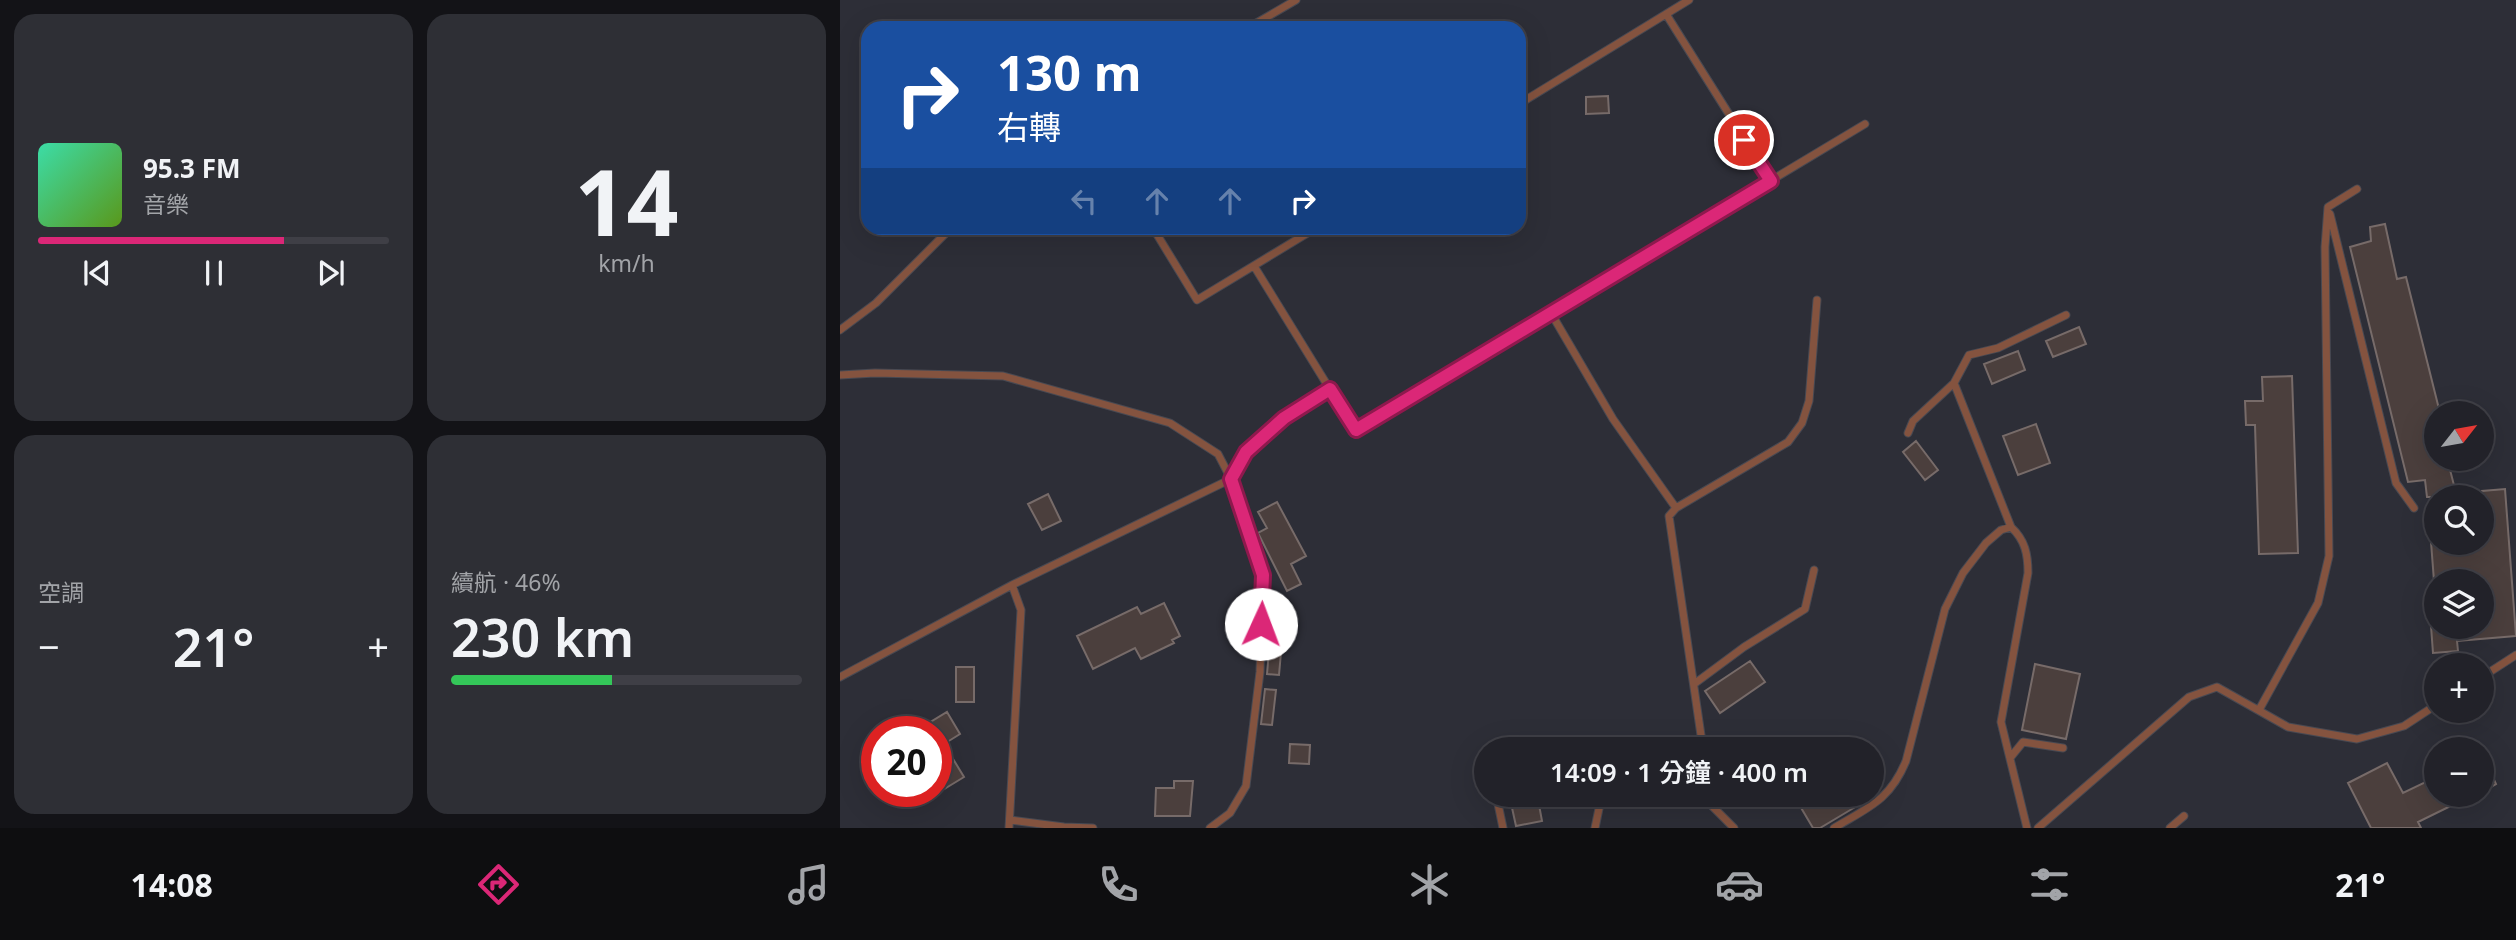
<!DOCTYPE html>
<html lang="zh-TW">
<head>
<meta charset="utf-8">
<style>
	:root { --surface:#222229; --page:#2e2f35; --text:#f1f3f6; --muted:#a2a4a8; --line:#3f3f46; --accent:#db2777 }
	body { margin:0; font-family:"Noto Sans","Noto Sans TC",sans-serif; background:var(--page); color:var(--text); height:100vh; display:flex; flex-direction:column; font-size:26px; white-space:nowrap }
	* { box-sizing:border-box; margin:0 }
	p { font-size:23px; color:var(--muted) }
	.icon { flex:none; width:38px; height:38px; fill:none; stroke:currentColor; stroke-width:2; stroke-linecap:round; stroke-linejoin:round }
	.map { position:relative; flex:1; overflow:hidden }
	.side { display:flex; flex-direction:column; gap:14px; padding:14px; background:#131317; width:840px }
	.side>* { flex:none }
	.guide { position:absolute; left:21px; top:21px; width:665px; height:214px; border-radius:21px; box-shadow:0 7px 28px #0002,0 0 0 2px var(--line); background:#1a4fa0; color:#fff; overflow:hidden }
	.needle { width:46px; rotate:59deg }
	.fabs { position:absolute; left:1584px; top:401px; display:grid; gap:14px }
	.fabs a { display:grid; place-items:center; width:70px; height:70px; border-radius:50%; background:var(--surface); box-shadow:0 7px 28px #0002,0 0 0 2px var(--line); font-size:35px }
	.speed { position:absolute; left:21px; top:716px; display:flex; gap:14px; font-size:35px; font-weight:700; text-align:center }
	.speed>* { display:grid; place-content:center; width:91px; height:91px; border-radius:50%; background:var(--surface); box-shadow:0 7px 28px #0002,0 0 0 2px var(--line); line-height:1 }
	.speed .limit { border:10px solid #d22; background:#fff; color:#111 }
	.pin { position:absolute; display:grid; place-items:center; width:60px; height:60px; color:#fff; margin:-30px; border:4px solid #fff; border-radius:50%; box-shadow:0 2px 7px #0007 }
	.me { position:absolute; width:77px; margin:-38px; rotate:2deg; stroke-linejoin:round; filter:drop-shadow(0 0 5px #0008) }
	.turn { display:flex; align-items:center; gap:24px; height:147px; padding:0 21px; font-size:32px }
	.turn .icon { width:91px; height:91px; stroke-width:2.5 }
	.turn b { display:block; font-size:49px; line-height:60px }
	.lanes { display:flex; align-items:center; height:66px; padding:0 21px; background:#0003; justify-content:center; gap:35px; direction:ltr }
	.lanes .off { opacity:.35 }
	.big { font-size:52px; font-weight:600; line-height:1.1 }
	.side .widget { flex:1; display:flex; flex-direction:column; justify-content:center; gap:10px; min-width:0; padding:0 24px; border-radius:21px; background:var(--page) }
	.side .dial { align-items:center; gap:0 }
	.dial b { font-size:91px; line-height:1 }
	.song { display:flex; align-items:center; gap:21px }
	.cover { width:84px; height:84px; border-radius:10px; background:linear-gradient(135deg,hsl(160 70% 55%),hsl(90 70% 35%)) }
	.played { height:7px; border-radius:4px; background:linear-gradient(90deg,var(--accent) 70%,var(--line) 70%) }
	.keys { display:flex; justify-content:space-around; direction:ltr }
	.heat { display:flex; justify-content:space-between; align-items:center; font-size:38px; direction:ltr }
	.charge { height:10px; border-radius:5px; background:linear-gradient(90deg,#34c759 46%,var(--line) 0) }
	.side .tiles { flex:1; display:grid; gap:14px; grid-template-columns:repeat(2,1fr) }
	.trip { position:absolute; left:634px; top:737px; width:410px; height:70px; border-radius:35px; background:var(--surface); box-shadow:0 7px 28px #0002,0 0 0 2px var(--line); font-weight:600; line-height:70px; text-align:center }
	.menu { display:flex; height:112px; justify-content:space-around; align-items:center; background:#0e0e10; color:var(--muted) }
	.menu .icon { width:49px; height:49px }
	.menu .current { color:var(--accent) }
	.menu b { font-size:32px; color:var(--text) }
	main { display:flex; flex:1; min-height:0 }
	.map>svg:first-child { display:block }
	.building { fill:#4b3f3d; stroke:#776b69; stroke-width:2 }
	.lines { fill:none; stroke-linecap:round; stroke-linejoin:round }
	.lane-casing { stroke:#484952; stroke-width:9 }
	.lane { stroke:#84533f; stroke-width:7 }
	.route-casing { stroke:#8e194d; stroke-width:18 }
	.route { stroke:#db2777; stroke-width:12 }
</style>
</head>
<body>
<main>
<section class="side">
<div class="tiles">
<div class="widget">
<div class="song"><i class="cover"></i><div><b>95.3 FM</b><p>音樂</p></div></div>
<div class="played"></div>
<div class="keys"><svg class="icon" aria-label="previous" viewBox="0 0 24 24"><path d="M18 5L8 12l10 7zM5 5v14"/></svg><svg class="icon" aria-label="pause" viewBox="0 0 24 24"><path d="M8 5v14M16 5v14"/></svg><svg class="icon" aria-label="next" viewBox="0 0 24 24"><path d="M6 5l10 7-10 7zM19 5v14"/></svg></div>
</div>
<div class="widget dial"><b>14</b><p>km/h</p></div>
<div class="widget"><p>空調</p>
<div class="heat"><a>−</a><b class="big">21°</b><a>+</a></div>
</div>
<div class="widget"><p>續航 · 46%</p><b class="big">230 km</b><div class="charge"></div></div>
</div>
</section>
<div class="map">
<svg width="1676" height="828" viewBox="0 0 1676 828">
	<rect width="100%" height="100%" fill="#2d2e37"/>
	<path class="building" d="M768,96L769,113L746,114V97Z
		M1545,224L1557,279L1566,277L1600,413H1596V458H1607L1617,497H1587L1585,480L1568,482L1510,247L1531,241L1530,227Z
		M1239,327L1246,344L1213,357L1206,341Z
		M1178,351L1185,370L1152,384L1144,364Z
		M1452,376L1458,553L1419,554L1415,425H1406L1405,401H1423L1422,377Z
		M1196,424L1210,463L1178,475L1163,436Z
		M1076,441L1098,470L1085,480L1063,452Z
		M1665,489L1676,636L1617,641L1618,651L1593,653L1591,626H1642V581H1594L1591,542H1642V491Z
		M208,494L221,521L202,530L188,504Z
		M437,502L466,556L451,564L461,584L447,591L418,533L427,528L418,512Z
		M324,603L340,636L332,640L334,643L301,659L295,648L253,669L237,636L297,607L301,614Z
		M430,640L442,641L439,675L427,674Z
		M910,661L925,682L880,713L865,691Z
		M1195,664L1240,674L1226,739L1182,730Z
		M116,667H134V702H116Z
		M425,689L436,690L432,725L421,724Z
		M107,712L120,734L104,744L124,777L96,794V732H74Z
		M450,744L470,745L469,764L449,763Z
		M1642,753L1656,784L1642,792Z
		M1547,763L1563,793L1596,777V794H1635L1578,822L1581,828H1531L1508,783Z
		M334,781H353L350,816H315L316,788H334Z
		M669,794H697L702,821L676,826Z
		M979,794H1017L1022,803L980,828H973L960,806Z"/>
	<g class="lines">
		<defs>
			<path id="lane" d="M826,14L931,181
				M408,28L456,0
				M679,104L849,0
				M1490,214L1556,483L1574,508
				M313,228L357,300L476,228
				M414,266L515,430L1025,124
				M711,313L773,419L836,508
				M0,330L36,303L111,228
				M0,375L35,373L163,376L330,423L378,454L391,479L423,575L420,672L406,786L390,813L370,828
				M1068,433L1073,421L1114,383
				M1171,527L1114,383L1129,355L1158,348L1226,315
				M0,677L172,585L391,479L406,452L444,418L490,389
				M1642,677L1676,655
				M854,684L904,647L965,609L974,570
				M1419,710L1478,603L1489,556L1485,247L1488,207L1517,189
				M863,749L829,516L836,508L948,442L962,423L969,401L977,300
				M1170,758L1183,742L1223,748
				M656,794L663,828
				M860,794L894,828
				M170,820L224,827L253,828
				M169,828L181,610L172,585
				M755,828L762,794
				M994,828C1029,807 1050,800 1066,761L1105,609L1123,573L1146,543L1161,530L1171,527C1185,540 1188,554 1188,573L1161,722L1187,828
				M1198,828L1349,697L1377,687L1448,727L1517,739L1564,726L1596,705
				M1330,828L1344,816"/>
		</defs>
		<use href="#lane" class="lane-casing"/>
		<use href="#lane" class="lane"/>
	</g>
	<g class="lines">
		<defs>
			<path id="route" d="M421,624L423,575L391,479L406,452L444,418L490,389L516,430L931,181L904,140"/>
		</defs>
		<use href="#route" class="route-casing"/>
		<use href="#route" class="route"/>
	</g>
</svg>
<div class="fabs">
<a><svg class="needle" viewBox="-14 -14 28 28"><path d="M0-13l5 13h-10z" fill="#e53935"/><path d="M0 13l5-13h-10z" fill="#a2a4a8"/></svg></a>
<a><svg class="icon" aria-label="search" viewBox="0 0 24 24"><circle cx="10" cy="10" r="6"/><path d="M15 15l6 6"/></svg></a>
<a><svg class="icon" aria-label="layers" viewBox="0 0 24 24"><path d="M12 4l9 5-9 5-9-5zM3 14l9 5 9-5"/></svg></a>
<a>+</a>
<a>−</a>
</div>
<div class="speed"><div class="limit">20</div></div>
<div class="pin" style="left:904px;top:140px;background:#d93025"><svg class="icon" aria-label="arrive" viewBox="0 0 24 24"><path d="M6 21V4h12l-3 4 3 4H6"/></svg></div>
<svg class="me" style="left:421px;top:624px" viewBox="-20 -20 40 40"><circle r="19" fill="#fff"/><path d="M0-13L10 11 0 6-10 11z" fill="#db2777"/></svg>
<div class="trip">14:09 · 1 分鐘 · 400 m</div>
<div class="guide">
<div class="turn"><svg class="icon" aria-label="right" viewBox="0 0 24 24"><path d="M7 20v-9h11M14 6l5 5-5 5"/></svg><div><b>130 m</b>右轉</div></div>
<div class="lanes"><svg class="icon off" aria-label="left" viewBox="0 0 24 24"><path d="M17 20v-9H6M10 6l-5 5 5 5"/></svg><svg class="icon off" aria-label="ahead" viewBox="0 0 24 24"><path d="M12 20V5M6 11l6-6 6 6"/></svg><svg class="icon off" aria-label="ahead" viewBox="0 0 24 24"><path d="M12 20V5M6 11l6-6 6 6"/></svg><svg class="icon" aria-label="right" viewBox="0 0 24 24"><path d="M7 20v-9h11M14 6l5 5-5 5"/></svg></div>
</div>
</div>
</main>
<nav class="menu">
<b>14:08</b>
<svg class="icon current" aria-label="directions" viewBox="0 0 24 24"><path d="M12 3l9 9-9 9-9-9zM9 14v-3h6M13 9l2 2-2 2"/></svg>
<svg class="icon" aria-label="music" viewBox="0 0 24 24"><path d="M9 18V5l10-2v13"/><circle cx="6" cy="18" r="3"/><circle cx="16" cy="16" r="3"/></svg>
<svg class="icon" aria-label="phone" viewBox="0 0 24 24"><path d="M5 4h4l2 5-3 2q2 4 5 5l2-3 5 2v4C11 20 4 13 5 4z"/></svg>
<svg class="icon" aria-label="climate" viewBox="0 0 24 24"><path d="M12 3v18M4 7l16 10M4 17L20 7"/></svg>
<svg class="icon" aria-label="car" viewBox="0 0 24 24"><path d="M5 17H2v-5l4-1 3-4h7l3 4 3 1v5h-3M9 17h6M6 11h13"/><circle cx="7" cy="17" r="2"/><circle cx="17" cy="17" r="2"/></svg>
<svg class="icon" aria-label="filters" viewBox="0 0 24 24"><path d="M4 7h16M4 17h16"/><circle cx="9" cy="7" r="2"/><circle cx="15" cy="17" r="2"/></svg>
<b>21°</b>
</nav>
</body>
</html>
